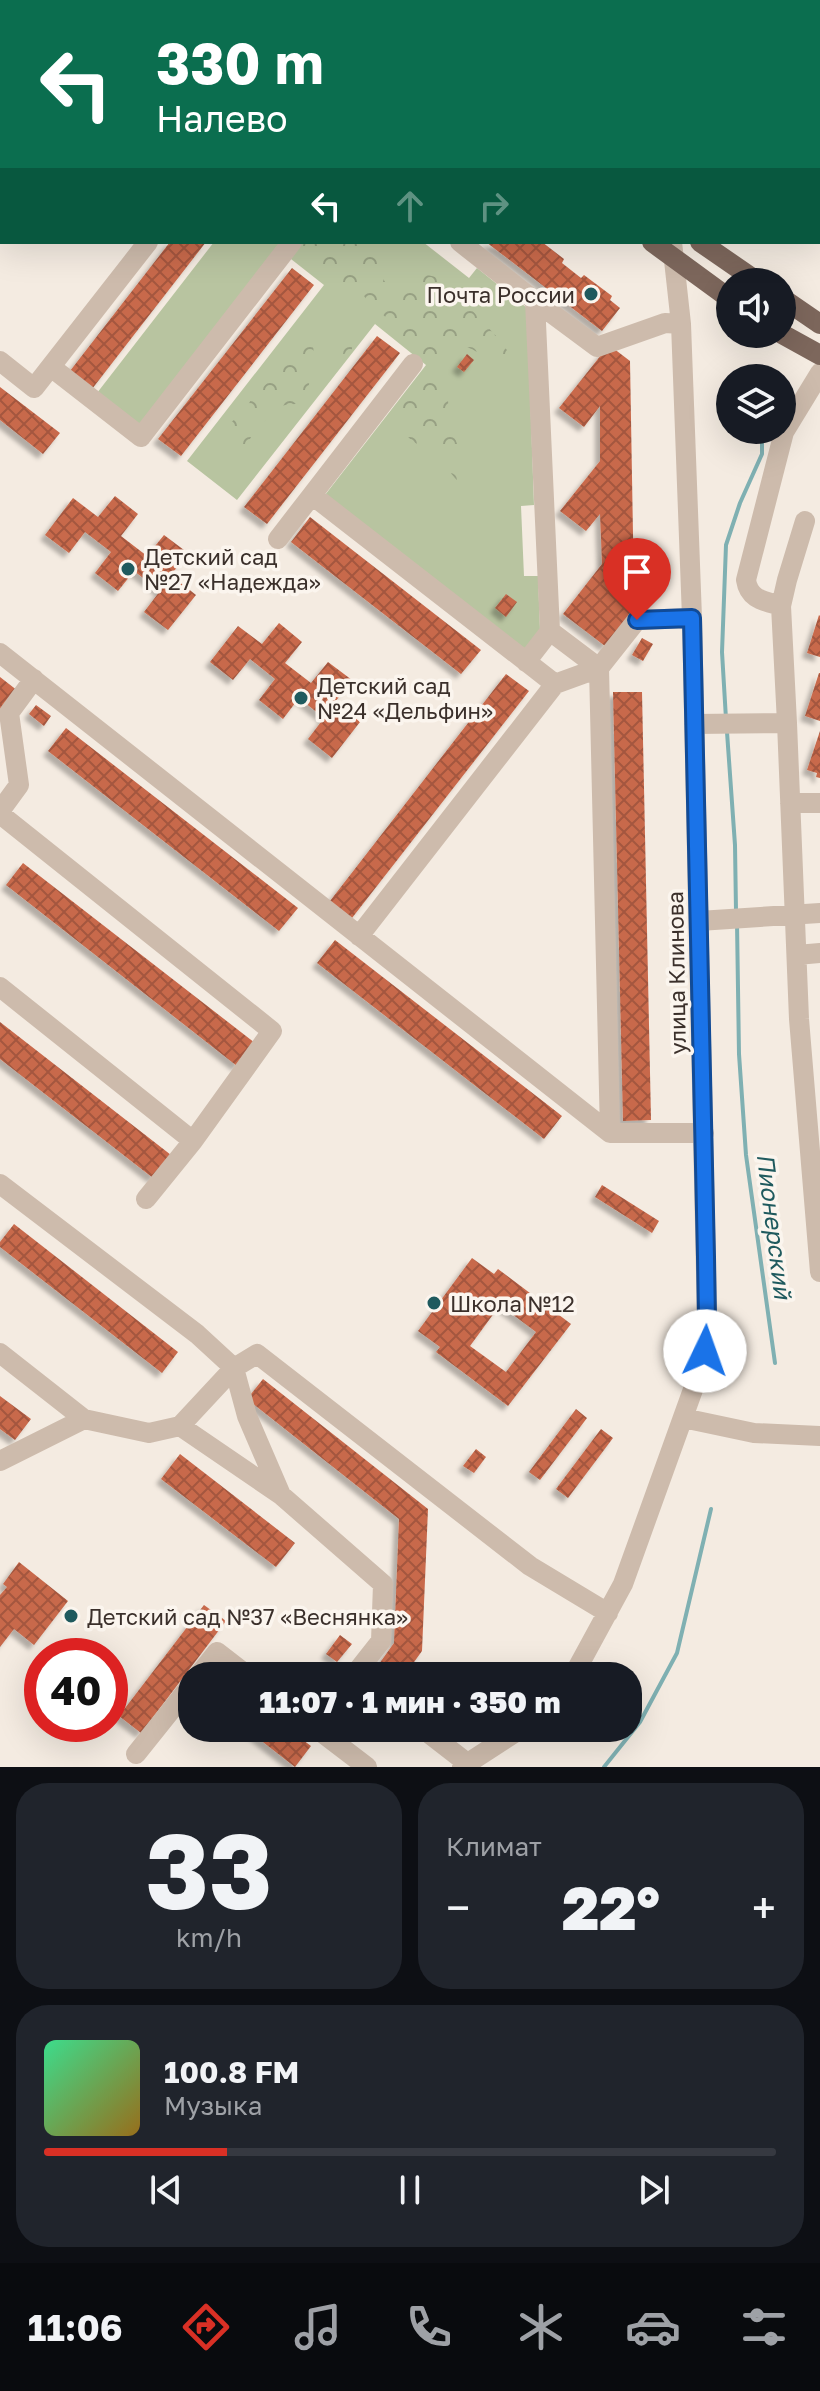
<!DOCTYPE html>
<html lang="ru">
<head>
<meta charset="utf-8">
<style>
	:root { --surface:#171b24; --page:#20242c; --text:#f1f3f6; --muted:#9ea1a6; --line:#363941; --accent:#d93025 }
	body { margin:0; font-family:"Golos Text",sans-serif; background:var(--page); color:var(--text); height:100vh; display:flex; flex-direction:column; font-size:30px; white-space:nowrap }
	* { box-sizing:border-box; margin:0 }
	p { font-size:26px; color:var(--muted) }
	.icon { flex:none; width:44px; height:44px; fill:none; stroke:currentColor; stroke-width:2; stroke-linecap:round; stroke-linejoin:round }
	.map { position:relative; height:1767px; overflow:hidden }
	.drawer { display:flex; flex-direction:column; gap:16px; padding:16px; background:#0d0f14; flex:1 }
	.drawer>* { flex:none }
	.banner { position:absolute; left:0px; top:0px; width:820px; height:244px; box-shadow:0 8px 32px #0002; background:#0b6e4f; color:#fff; overflow:hidden }
	.fabs { position:absolute; left:716px; top:268px; display:grid; gap:16px }
	.fabs a { display:grid; place-items:center; width:80px; height:80px; border-radius:50%; background:var(--surface); box-shadow:0 8px 32px #0002; font-size:40px }
	.speed { position:absolute; left:24px; top:1638px; display:flex; gap:16px; font-size:40px; font-weight:700; text-align:center }
	.speed>* { display:grid; place-content:center; width:104px; height:104px; border-radius:50%; background:var(--surface); box-shadow:0 8px 32px #0002; line-height:1 }
	.speed .limit { border:12px solid #d22; background:#fff; color:#111 }
	.pin { position:absolute; display:grid; place-items:center; width:68px; height:68px; color:#fff; margin:-82px -34px; border-radius:50% 50% 50% 0; rotate:-45deg; box-shadow:0 0 8px #0007 }
	.pin .icon { rotate:45deg }
	.me { position:absolute; width:88px; margin:-44px; rotate:3deg; stroke-linejoin:round; filter:drop-shadow(0 0 6px #0008) }
	.turn { display:flex; align-items:center; gap:28px; height:168px; padding:0 24px; font-size:36px }
	.turn .icon { width:104px; height:104px; stroke-width:2.5 }
	.turn b { display:block; font-size:56px; line-height:68px }
	.lanes { display:flex; align-items:center; height:76px; padding:0 24px; background:#0003; justify-content:center; gap:40px; direction:ltr }
	.lanes .off { opacity:.35 }
	.big { font-size:60px; font-weight:800; line-height:1.1 }
	.drawer .card { flex:1; display:flex; flex-direction:column; justify-content:center; gap:12px; min-width:0; padding:0 28px; border-radius:32px; background:var(--page) }
	.drawer .dial { align-items:center; gap:0 }
	.dial b { font-size:104px; line-height:1 }
	.song { display:flex; align-items:center; gap:24px }
	.cover { width:96px; height:96px; border-radius:12px; background:linear-gradient(135deg,hsl(150 70% 55%),hsl(40 70% 35%)) }
	.played { height:8px; border-radius:4px; background:linear-gradient(90deg,var(--accent) 25%,var(--line) 25%) }
	.keys { display:flex; justify-content:space-around; direction:ltr }
	.heat { display:flex; justify-content:space-between; align-items:center; font-size:44px; direction:ltr }
	.drawer .tiles { flex:1; display:grid; gap:16px; grid-template-columns:1fr 1fr }
	.card:last-child { grid-column:span 2 }
	.trip { position:absolute; left:178px; top:1662px; width:464px; height:80px; border-radius:32px; background:var(--surface); box-shadow:0 8px 32px #0002; font-weight:800; line-height:80px; text-align:center }
	.dock { display:flex; height:128px; justify-content:space-around; align-items:center; background:#090b0e; color:var(--muted) }
	.dock .icon { width:56px; height:56px }
	.dock .on { color:var(--accent) }
	.dock b { font-size:36px; color:var(--text) }
	.map>svg:first-child { display:block }
	.grass { fill:#b8c4a0 }
	.forest { fill:url(#forest-crowns) }
	.lines { fill:none; stroke-linecap:round; stroke-linejoin:round }
	.stream { stroke:#7fb0b2; stroke-width:4 }
	.building { fill:url(#building-cross-hatch); fill-rule:evenodd; filter:url(#shadow) }
	.minor { stroke:#cdbbac; stroke-width:20 }
	.major { stroke:#7d675c; stroke-width:20 }
	.route-casing { stroke:#114b97; stroke-width:20 }
	.route { stroke:#1a73e8; stroke-width:14 }
	.poi-dot { fill:#1f5a5e; stroke:#fbf5ee; stroke-width:3 }
	.labels { text-anchor:middle; dominant-baseline:central; stroke-width:7; stroke-linejoin:round; paint-order:stroke }
	.poi-label { font-size:22px; fill:#3b302b; stroke:#fbf5ee; text-anchor:start }
	.street-label { font-size:22px; fill:#3b302b; stroke:#fbf5ee }
	.water-label { font-size:24px; font-style:italic; fill:#1f5a5e; stroke:#fbf5ee }
</style>
</head>
<body>
<div class="map">
<svg width="820" height="1767" viewBox="0 0 820 1767">
	<defs>
		<pattern id="forest-crowns" width="20" height="18" patternUnits="userSpaceOnUse" patternTransform="scale(2)"><rect width="20" height="18" fill="#b8c4a0"/><path d="M2 6a3 3 0 1 1 6 0M12 15a3 3 0 1 1 6 0" fill="none" stroke="#97a083"/></pattern>
		<pattern id="building-cross-hatch" width="8" height="8" patternUnits="userSpaceOnUse" patternTransform="scale(2)"><rect width="8" height="8" fill="#c8694b"/><path d="M0 0l8 8M0 8l8-8" fill="none" stroke="#a4573f"/></pattern>
		<filter id="shadow"><feDropShadow dx="-5" dy="5" stdDeviation="2" flood-color="#0004"/></filter>
	</defs>
	<rect width="100%" height="100%" fill="#f4ebe1"/>
	<path class="grass" d="M214,242H423L469,278L477,268L527,308L534,505L521,506L524,576H538L540,630L525,650L325,495L426,365L375,324L237,500L187,461L324,285L277,248L139,425L97,393Z"/>
	<path class="forest" d="M304,242H378L381,250L378,271L389,288L400,297C407,291 411,276 421,275C448,273 464,301 479,318C494,334 514,351 515,374L509,376C487,362 479,347 452,343L440,354L438,367L448,399L449,426L457,443L462,467V477L457,480C449,473 445,462 436,454C428,447 418,447 408,437L413,424L402,406C409,389 431,378 427,357L395,333L387,318L371,306L364,296L352,286L327,276L300,256L298,252Z
		M342,338L352,341V350C339,357 312,368 309,384C308,393 310,395 305,403L285,405L278,408L257,428L248,442L258,449V456L251,459C239,454 235,442 224,435L225,427L244,412L252,398L268,382L279,359L286,354H293L308,342L313,345L314,355H321L330,345Z"/>
	<g class="lines">
		<path class="stream" d="M778,2V0
			M726,719L722,652L726,545L740,503L762,454V430
			M727,732L735,845L736,911
			M737,923L739,1054L746,1155L775,1363
			M604,1767L640,1722L677,1653L711,1509"/>
	</g>
	<path class="building" d="M170,242H206L92,389L70,371Z
		M486,242H542L564,259L562,263L581,278L584,275L612,296L610,300L620,308L602,331Z
		M292,268L314,285L181,456L158,439Z
		M377,336L400,353L267,524L244,507Z
		M609,345L630,361L634,592L643,599L605,646L563,614L602,564L600,514L586,531L560,511L600,461V406L584,427L559,408Z
		M467,354L474,360L464,372L457,367Z
		M0,387L60,433L43,454L0,420Z
		M115,496L138,514L121,536L147,556L164,535L188,553L171,575L196,595L168,630L144,612L160,591L134,571L118,591L95,573L111,552L85,532L69,553L45,535L73,498L98,517Z
		M310,517L481,650L461,674L291,542Z
		M506,594L517,602L506,617L495,608Z
		M819,615L820,616V657L807,653Z
		M279,623L302,642L285,663L311,683L328,662L352,680L335,702L360,722L332,758L308,739L324,718L299,698L283,719L259,700L275,679L250,659L233,680L210,662L238,626L262,644Z
		M642,638L653,644L643,661L632,655Z
		M819,673H820V721L805,716Z
		M506,674L529,691L352,918L330,901Z
		M0,677L18,691L2,712L0,710Z
		M613,692H642L651,1120L623,1121Z
		M36,705L51,716L44,726L29,714Z
		M66,728L298,908L279,931L48,751Z
		M820,731V778L816,777L817,773L807,770Z
		M23,863L255,1043L237,1066L6,885Z
		M335,940L562,1116L544,1139L317,963Z
		M0,1022L171,1155L153,1178L0,1059Z
		M602,1185L659,1221L652,1233L595,1197Z
		M14,1224L178,1352L162,1373L0,1247V1242Z
		M472,1258L494,1274L498,1269L571,1324L508,1406L436,1352L440,1347L418,1331ZM500,1305L536,1332L506,1372L470,1346Z
		M263,1379L428,1509L422,1651L404,1676H381L374,1671L394,1643L399,1519L247,1399Z
		M0,1396L31,1419L15,1440L0,1429Z
		M576,1409L587,1418L540,1480L529,1472Z
		M601,1429L613,1438L568,1498L556,1489Z
		M476,1449L486,1457L474,1473L463,1466Z
		M180,1454L295,1543L276,1567L161,1479Z
		M19,1562L68,1601L34,1645L14,1629L0,1647V1595L7,1587L3,1584Z
		M204,1605L226,1621L141,1733L119,1716Z
		M340,1635L352,1644L337,1662L326,1654Z
		M245,1728H287L311,1746L295,1767Z"/>
	<g class="lines">
		<path class="minor" d="M666,0V2
			M26,2L28,0
			M800,2V0
			M0,36L2,34
			M818,99L820,104
			M0,185L2,182
			M460,242L535,301L550,631L526,662
			M535,301L597,347L665,323L681,324
			M0,361L34,388L148,242
			M51,367L141,437L292,242
			M312,495L413,364
			M278,539L312,495L555,684
			M781,606C765,601 749,600 746,580L784,432L820,373
			M550,631L599,668L637,620L692,618
			M0,653L610,1133H704
			M787,723L781,606L787,580L805,521
			M694,724L787,723L799,1019L820,1272
			M790,803H820
			M0,811L19,785L9,713L34,679
			M0,814L272,1031L193,1141L146,1199
			M699,921L820,913
			M359,936L555,684L599,668L610,1133
			M797,955L820,953
			M0,987L193,1141
			M0,1184L197,1334L234,1368L247,1416L281,1495L383,1584L381,1641L355,1674L357,1676
			M0,1353L84,1419
			M683,1418L754,1433L820,1436
			M180,1426L281,1495
			M0,1461L84,1419L149,1433L180,1426L234,1368L257,1354L530,1566L608,1613
			M198,1676L217,1652L248,1676
			M573,1676L623,1584L695,1384L705,1351L707,1319L692,618L681,324L672,242
			M316,1728L367,1767
			M422,1728L467,1763
			M136,1754L192,1684
			M462,1767L522,1728"/>
		<path class="major" d="M343,0L345,2
			M396,0L398,2
			M652,242L730,299
			M700,242L758,282
			M782,298L820,324
			M782,334L820,355"/>
	</g>
	<g class="lines">
		<defs>
			<path id="route" d="M637,620L692,618L706,1257L707,1319L705,1351"/>
		</defs>
		<use href="#route" class="route-casing"/>
		<use href="#route" class="route"/>
	</g>
	<g class="poi-dot">
		<circle cx="591" cy="294" r="8"/>
		<circle cx="128" cy="569" r="8"/>
		<circle cx="301" cy="698" r="8"/>
		<circle cx="434" cy="1303" r="8"/>
		<circle cx="71" cy="1616" r="8"/>
	</g>
	<g class="labels">
		<g class="poi-label">
			<text x="575" y="294" text-anchor="end">Почта России</text>
			<text x="144" y="556">Детский сад<tspan x="144" dy="25">№27 «Надежда»</tspan></text>
			<text x="317" y="685">Детский сад<tspan x="317" dy="25">№24 «Дельфин»</tspan></text>
			<text x="450" y="1303">Школа №12</text>
			<text x="87" y="1616">Детский сад №37 «Веснянка»</text>
		</g>
		<g class="street-label">
			<text transform="translate(676 973) rotate(-91)">улица Клинова</text>
		</g>
		<g class="water-label">
			<text transform="translate(775 1226) rotate(83)">Пионерский</text>
		</g>
	</g>
</svg>
<div class="fabs">
<a><svg class="icon" aria-label="sound" viewBox="0 0 24 24"><path d="M4 9h4l5-4v14l-5-4H4zM17 9q2 3 0 6"/></svg></a>
<a><svg class="icon" aria-label="layers" viewBox="0 0 24 24"><path d="M12 4l9 5-9 5-9-5zM3 14l9 5 9-5"/></svg></a>
</div>
<div class="speed"><div class="limit">40</div></div>
<div class="pin" style="left:637px;top:620px;background:#d93025"><svg class="icon" aria-label="arrive" viewBox="0 0 24 24"><path d="M6 21V4h12l-3 4 3 4H6"/></svg></div>
<svg class="me" style="left:705px;top:1351px" viewBox="-20 -20 40 40"><circle r="19" fill="#fff"/><path d="M0-13L10 11 0 6-10 11z" fill="#1a73e8"/></svg>
<div class="trip">11:07 · 1 мин · 350 m</div>
<div class="banner">
<div class="turn"><svg class="icon" aria-label="left" viewBox="0 0 24 24"><path d="M17 20v-9H6M10 6l-5 5 5 5"/></svg><div><b>330 m</b>Налево</div></div>
<div class="lanes"><svg class="icon" aria-label="left" viewBox="0 0 24 24"><path d="M17 20v-9H6M10 6l-5 5 5 5"/></svg><svg class="icon off" aria-label="ahead" viewBox="0 0 24 24"><path d="M12 20V5M6 11l6-6 6 6"/></svg><svg class="icon off" aria-label="right" viewBox="0 0 24 24"><path d="M7 20v-9h11M14 6l5 5-5 5"/></svg></div>
</div>
</div>
<section class="drawer">
<div class="tiles">
<div class="card dial"><b>33</b><p>km/h</p></div>
<div class="card"><p>Климат</p>
<div class="heat"><a>−</a><b class="big">22°</b><a>+</a></div>
</div>
<div class="card">
<div class="song"><i class="cover"></i><div><b>100.8 FM</b><p>Музыка</p></div></div>
<div class="played"></div>
<div class="keys"><svg class="icon" aria-label="previous" viewBox="0 0 24 24"><path d="M18 5L8 12l10 7zM5 5v14"/></svg><svg class="icon" aria-label="pause" viewBox="0 0 24 24"><path d="M8 5v14M16 5v14"/></svg><svg class="icon" aria-label="next" viewBox="0 0 24 24"><path d="M6 5l10 7-10 7zM19 5v14"/></svg></div>
</div>
</div>
</section>
<nav class="dock">
<b>11:06</b>
<svg class="icon on" aria-label="directions" viewBox="0 0 24 24"><path d="M12 3l9 9-9 9-9-9zM9 14v-3h6M13 9l2 2-2 2"/></svg>
<svg class="icon" aria-label="music" viewBox="0 0 24 24"><path d="M9 18V5l10-2v13"/><circle cx="6" cy="18" r="3"/><circle cx="16" cy="16" r="3"/></svg>
<svg class="icon" aria-label="phone" viewBox="0 0 24 24"><path d="M5 4h4l2 5-3 2q2 4 5 5l2-3 5 2v4C11 20 4 13 5 4z"/></svg>
<svg class="icon" aria-label="climate" viewBox="0 0 24 24"><path d="M12 3v18M4 7l16 10M4 17L20 7"/></svg>
<svg class="icon" aria-label="car" viewBox="0 0 24 24"><path d="M5 17H2v-5l4-1 3-4h7l3 4 3 1v5h-3M9 17h6M6 11h13"/><circle cx="7" cy="17" r="2"/><circle cx="17" cy="17" r="2"/></svg>
<svg class="icon" aria-label="filters" viewBox="0 0 24 24"><path d="M4 7h16M4 17h16"/><circle cx="9" cy="7" r="2"/><circle cx="15" cy="17" r="2"/></svg>
</nav>
</body>
</html>
